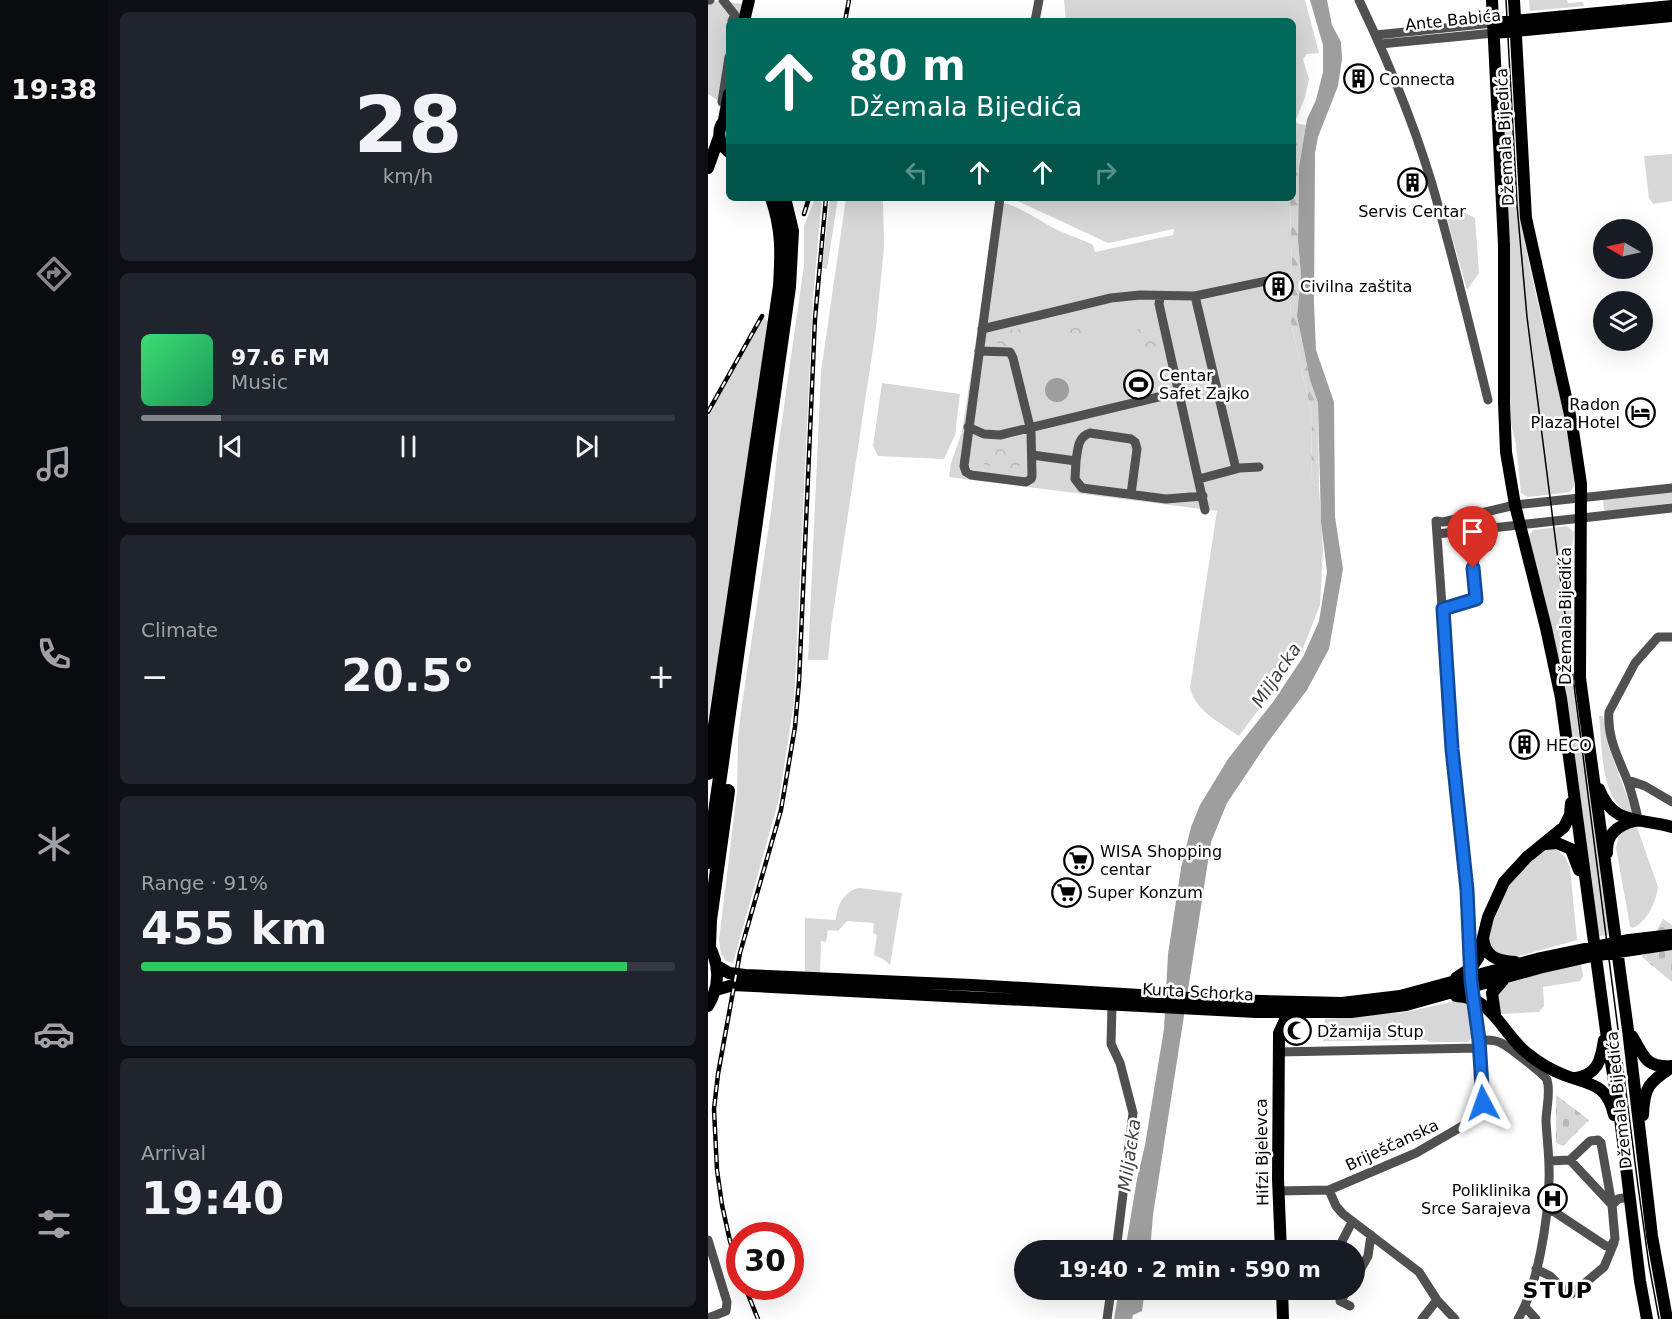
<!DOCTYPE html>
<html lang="en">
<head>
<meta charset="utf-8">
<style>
	:root { --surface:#171b24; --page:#20242c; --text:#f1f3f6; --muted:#9ea1a6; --line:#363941; --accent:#858687 }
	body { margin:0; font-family:"DejaVu Sans",sans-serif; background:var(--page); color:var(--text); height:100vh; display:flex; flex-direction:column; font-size:22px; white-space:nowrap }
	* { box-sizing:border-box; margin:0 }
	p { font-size:20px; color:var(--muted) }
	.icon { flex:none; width:33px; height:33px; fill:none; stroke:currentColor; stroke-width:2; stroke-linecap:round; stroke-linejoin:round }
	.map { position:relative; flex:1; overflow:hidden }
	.side { display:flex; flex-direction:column; gap:12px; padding:12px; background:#0d0f14; width:600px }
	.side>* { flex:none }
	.hud { position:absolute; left:18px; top:18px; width:570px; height:183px; border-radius:9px; box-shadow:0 6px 24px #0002; background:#00695c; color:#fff; overflow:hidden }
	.needle { width:39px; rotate:279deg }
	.tools { position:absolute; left:885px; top:219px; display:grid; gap:12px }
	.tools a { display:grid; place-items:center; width:60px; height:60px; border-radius:50%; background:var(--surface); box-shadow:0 6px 24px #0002; font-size:30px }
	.speed { position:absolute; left:18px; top:1222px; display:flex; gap:12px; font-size:30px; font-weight:700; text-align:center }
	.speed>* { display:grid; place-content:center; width:78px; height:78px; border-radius:50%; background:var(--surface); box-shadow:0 6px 24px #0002; line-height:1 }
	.speed .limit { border:9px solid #d22; background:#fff; color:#111 }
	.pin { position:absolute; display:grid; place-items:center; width:51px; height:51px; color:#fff; margin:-62px -26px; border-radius:50% 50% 50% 0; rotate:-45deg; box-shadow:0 0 6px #0007 }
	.pin .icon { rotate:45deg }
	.me { position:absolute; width:66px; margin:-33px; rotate:356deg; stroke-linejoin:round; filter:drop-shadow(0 0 4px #0008) }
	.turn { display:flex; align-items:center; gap:21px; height:126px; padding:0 24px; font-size:27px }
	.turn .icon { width:78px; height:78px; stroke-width:2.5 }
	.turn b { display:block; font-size:42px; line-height:51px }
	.lanes { display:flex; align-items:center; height:57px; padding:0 24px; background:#0003; justify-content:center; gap:30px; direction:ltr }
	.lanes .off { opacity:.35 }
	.big { font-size:45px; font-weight:800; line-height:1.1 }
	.side .tile { flex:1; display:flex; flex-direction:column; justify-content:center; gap:9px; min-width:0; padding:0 21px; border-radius:9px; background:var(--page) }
	.side .dial { align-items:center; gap:0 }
	.dial b { font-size:78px; line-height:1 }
	.song { display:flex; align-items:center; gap:18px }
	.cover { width:72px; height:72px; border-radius:9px; background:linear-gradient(135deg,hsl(140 70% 55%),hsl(150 70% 35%)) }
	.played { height:6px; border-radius:3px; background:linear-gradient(90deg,var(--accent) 15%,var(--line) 15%) }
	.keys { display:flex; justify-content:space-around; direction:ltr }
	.heat { display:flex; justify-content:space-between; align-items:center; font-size:33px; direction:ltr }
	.charge { height:9px; border-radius:4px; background:linear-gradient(90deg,#34c759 91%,var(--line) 0) }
	.trip { position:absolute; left:306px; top:1240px; width:351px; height:60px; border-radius:30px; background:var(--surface); box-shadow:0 6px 24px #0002; font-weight:800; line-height:60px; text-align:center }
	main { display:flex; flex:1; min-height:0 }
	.tabs { display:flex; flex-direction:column; width:108px; justify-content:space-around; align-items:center; background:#090b0e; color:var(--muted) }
	.tabs .icon { width:42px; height:42px }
	.tabs .active { color:var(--accent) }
	.tabs b { font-size:27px; color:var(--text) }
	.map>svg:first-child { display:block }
	.green { fill:#d7d7d7 }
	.forest { fill:url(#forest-firs) }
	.cemetery { fill:url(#cemetery-stones) }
	.park { fill:url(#park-crowns) }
	.water { fill:#9e9e9e }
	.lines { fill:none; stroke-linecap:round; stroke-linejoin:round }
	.minor { stroke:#505050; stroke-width:9 }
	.major { stroke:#000; stroke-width:12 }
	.highway { stroke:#000; stroke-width:14 }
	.tram { stroke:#000; stroke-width:1.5 }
	.rail-casing { stroke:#000; stroke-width:4.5 }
	.rail { stroke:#fff; stroke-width:2; stroke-dasharray:7; stroke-linecap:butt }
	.route-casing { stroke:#114b97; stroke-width:15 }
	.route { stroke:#1a73e8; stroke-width:10 }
	.labels { text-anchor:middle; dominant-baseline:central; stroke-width:5; stroke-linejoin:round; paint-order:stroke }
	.street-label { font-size:16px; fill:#000; stroke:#fff }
	.poi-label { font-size:16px; fill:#000; stroke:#fff; text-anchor:start }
	.water-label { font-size:18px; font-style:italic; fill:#3f3f3f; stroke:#fff }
	.district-label { font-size:22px; font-weight:bold; letter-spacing:1.5px; fill:#000; stroke:#fff }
</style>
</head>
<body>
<main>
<nav class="tabs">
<b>19:38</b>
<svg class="icon active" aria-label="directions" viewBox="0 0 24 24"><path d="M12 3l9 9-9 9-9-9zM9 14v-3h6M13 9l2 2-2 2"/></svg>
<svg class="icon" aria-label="music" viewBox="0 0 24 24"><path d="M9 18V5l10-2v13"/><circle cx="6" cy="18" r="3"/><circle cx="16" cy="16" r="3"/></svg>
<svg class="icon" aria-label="phone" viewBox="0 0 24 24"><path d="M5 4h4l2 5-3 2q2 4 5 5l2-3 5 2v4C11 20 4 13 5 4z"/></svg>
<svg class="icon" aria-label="climate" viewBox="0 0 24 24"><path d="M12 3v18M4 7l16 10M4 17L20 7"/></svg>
<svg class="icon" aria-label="car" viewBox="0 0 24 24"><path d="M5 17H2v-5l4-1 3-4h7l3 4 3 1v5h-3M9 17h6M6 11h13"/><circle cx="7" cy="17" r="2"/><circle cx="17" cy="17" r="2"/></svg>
<svg class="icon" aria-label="filters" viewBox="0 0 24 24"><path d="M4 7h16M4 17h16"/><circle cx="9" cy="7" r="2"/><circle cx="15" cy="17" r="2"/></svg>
</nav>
<section class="side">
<div class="tile dial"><b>28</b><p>km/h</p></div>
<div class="tile">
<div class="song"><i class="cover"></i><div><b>97.6 FM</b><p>Music</p></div></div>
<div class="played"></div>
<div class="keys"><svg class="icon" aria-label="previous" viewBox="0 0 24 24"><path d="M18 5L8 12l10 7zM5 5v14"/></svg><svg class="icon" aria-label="pause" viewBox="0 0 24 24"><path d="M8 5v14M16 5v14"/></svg><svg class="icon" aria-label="next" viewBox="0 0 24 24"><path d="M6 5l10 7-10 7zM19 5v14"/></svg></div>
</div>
<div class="tile"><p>Climate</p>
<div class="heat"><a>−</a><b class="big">20.5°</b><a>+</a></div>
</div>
<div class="tile"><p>Range · 91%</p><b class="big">455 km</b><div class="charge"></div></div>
<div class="tile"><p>Arrival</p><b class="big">19:40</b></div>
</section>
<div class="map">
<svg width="964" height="1319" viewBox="0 0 964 1319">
	<defs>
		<pattern id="forest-firs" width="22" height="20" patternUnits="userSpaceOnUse" patternTransform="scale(1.5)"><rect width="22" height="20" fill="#d7d7d7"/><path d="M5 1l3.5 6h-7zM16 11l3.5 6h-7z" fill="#b7b7b7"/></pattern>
		<pattern id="cemetery-stones" width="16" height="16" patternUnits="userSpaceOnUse" patternTransform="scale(1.5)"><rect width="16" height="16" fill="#d7d7d7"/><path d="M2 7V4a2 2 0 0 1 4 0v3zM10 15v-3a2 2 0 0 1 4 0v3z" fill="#b7b7b7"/></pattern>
		<pattern id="park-crowns" width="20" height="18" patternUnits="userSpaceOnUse" patternTransform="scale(1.5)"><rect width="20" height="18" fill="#d7d7d7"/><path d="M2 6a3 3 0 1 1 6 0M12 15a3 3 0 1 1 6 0" fill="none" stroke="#b7b7b7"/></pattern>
	</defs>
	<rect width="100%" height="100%" fill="#fff"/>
	<path class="green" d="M0,0L36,4L33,21H21V82L17,105L0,94Z
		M356,0H597L611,53L599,54L595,59L601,79L597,97L587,122L591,124L585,138V21H358Z
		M821,0H859L860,3L875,2L876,6L822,11Z
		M792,82H804C807,137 807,193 818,247C833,326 858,405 867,485L862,492L820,497L813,493L808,444L803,424Z
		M964,154V201L945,204L941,198L936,156Z
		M107,198H114L105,297L86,703L71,799L25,963L18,961L13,954L11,940L29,792L30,738L34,704L64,505L69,456L96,265V226Z
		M122,198H130L119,269L114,268Z
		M138,198H175L176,247L168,328L123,627L120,660H100L113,372Z
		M303,198H582L584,278L582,318L604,415L603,482L611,487L615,549L612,605L594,651L531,736C513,723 487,711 482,688L509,511L241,477L243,463L254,432L289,201C315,206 335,225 359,234C368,238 376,240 385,245L387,252L465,235L466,229L400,243Z
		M741,205L767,218L771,273L759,290L736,208Z
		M54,316L65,326L0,720V417Z
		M174,383L252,394L247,435L236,459L170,456L165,446Z
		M964,492V503L896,512L895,499Z
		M859,526L866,532L863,555L868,687L901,935L889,936L821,536L825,530Z
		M891,716H895L900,745L925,813C892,808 894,743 891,716Z
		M929,827L950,887C948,902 939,923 924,928L922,926L908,848L912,831Z
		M841,848C853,850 858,857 862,868L869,940L804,958L794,957L780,945L779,928L795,888L832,851Z
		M151,888L194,893L182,965L175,959L166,955L169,935L165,933L166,923L139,921L130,931L120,930L118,942L113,941L112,974H97V918L128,920C129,905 136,891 151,888Z
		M873,964L875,976L872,981L835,987L836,1006L831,1012L793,1014L789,1006V993C806,972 847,969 873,964Z
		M752,1000L762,1003L766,1035L760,1042H722L718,1040L615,1041L617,1019L698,1012Z"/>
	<path class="forest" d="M591,124L598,125L591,167L590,240L593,275L589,316L602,380L610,403L611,487L603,482L604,415L582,318L584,278L582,198H585V138Z"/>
	<path class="cemetery" d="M955,919L964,925V982L934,957Z
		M848,1095L881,1120L855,1146L848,1143Z"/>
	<path class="park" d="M375,326L377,334L329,346L327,337Z
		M438,327L447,328C444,337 453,344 451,353L440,356L432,355L430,347L425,343L428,336V330L432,328L434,330Z
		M316,329L320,331L322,334L318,344C308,346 294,349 287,341L288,335L297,331Z
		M287,445L295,448L306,445L310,448L313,461L311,467L302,470L277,465L273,459C273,450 278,445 287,445Z
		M691,1020V1038H667V1022Z"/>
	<path class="water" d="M602,0H619L624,25L633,42L634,59L630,86L610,137L607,153L606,303L608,350L626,402L627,517L635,569L621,649L599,690L560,742L519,803L503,842L445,1215L442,1251H417L429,1179L437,1145L456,1029L460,954L473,868L483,827L492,805L520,759L565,702L595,657L611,621L619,572L613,522L610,403L602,380L589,316L593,275L590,240L591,167L599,119L608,100L615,72V45Z
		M337 390a12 12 0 1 1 24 0a12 12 0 1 1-24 0Z
		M411,1290H437L434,1311L425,1315L424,1319H406Z"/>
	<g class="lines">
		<path class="minor" d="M0,0H2
			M15,0L27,15L24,21
			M651,0C682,65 711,135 730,205C748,269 764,335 780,400
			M327,21L331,0
			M668,35L785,23
			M672,44L786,33
			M14,102L21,57
			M487,296L528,469
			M452,297L451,304L497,510
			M274,329L403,298L432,295L487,296L577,277
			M271,351L302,352L305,358L323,431L324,476L323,479L318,482L263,475L258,472L256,466L292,198
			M260,427L276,434L292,435L471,392
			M324,455L368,461L367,479L374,488L458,499L495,496
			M368,461C370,450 369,437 382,433L423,439L427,442L429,449L423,494
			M491,479L532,468L551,467
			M729,534L964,508
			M735,609L769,599L765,568L769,552L780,547L783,542L779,528
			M920,780L937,786L964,802
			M929,814C926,802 923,789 918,777C909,755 899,736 901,712L927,663L950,637H964
			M763,971L759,890L744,749L728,521L735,522L807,505L964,488
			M404,1005L403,1044L412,1063L425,1113L408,1251
			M771,1040C778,1040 787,1039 793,1043C800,1046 837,1075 839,1080C843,1092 838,1109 838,1121C839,1141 842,1161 841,1181C840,1220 830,1286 810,1319
			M570,1052L771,1048
			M862,1160L904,1205
			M841,1161L862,1160L882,1141L890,1140L893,1143L904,1205
			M621,1190L628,1206L635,1214L711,1272L729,1300L747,1319
			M570,1191L621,1190L708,1153L770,1117L774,1111L775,1103L771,1040L765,997
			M839,1207L898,1246H903L907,1239L904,1205L910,1199L921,1197
			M0,1240L19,1302L18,1311L0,1318
			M629,1251L644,1222
			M828,1269L842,1276L861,1295L865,1293L896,1267L906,1243
			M646,1281L660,1256L663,1235
			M640,1290L632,1301L642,1306
			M817,1307L828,1319
			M399,1319L403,1290
			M714,1319L729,1300"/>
		<path class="major" d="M784,0L796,245V403L798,452L807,505L838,628L853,698L898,1031L912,1118L932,1281L939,1319
			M806,0L818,218L864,424L873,484L872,678L920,1030L944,1236L959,1319
			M36,21L41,0
			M785,23L964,6
			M786,33L964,16
			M21,116C8,126 8,142 21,152
			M16,120L21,94
			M0,168L11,137
			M891,789C906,827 932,817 964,827
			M837,844L849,843L863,849L871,870
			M899,853C898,834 910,825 927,821
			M775,938C777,957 789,961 807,962
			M0,944C12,964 12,986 0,1006
			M9,966L21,973L37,975L264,985L515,1000L634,1003L692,996L829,959L921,940L964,935
			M748,978L763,968L770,958L780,917L796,882L819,857L856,827L862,815L863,803
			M8,990L25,985L548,1012H643L698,1005L831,968L884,956L964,944
			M748,996C785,997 794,1034 820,1054C831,1063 843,1070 856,1075C882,1085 899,1083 906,1115
			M787,1014L784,993L796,979
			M924,1036C936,1056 937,1068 964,1066
			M868,1078C890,1074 893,1060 896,1040
			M935,1115C936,1087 941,1082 964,1067
			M573,1251L570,1179L571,1033L578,1018L590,1014
			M574,1290L575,1319"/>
		<path class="highway" d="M0,773L72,286C74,253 75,230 64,198
			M0,862L81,287L84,231L76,198
			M1,945L2,920L20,791"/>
		<path class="tram" d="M798,0L809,205L819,317L930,1186L941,1265L951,1319"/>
		<defs>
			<path id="rail" d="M137,21L141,0
				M96,214L101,198
				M0,412L54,316
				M32,1271L22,1241L14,1205L9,1170L6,1109L10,1074L32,953L73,810L87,727L91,682L107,319L118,198
				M37,1287L50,1319"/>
		</defs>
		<use href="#rail" class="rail-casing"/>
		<use href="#rail" class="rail"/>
	</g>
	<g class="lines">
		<defs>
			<path id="route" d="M765,568L768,599L735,609L744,749L759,890L763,981L771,1040L775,1103"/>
		</defs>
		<use href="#route" class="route-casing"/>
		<use href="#route" class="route"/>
	</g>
	<defs>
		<symbol id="building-ring" viewBox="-11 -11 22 22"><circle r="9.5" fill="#fff" stroke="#000" stroke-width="1.5"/><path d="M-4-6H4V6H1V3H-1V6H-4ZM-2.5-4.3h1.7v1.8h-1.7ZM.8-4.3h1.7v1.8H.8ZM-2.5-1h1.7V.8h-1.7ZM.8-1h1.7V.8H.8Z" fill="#000"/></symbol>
		<symbol id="stadium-ring" viewBox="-11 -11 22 22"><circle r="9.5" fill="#fff" stroke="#000" stroke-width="1.5"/><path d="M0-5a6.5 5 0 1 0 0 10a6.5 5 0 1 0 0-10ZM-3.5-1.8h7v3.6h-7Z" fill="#000"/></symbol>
		<symbol id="hotel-ring" viewBox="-11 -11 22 22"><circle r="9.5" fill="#fff" stroke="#000" stroke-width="1.5"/><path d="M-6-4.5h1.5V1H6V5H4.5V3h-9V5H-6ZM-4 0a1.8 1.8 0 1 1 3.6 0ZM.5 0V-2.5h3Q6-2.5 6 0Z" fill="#000"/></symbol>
		<symbol id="supermarket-ring" viewBox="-11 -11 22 22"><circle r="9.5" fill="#fff" stroke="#000" stroke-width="1.5"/><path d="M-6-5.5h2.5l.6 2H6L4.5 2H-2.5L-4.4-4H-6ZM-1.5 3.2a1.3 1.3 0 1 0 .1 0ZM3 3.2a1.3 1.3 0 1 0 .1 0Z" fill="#000"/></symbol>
		<symbol id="mosque-ring" viewBox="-11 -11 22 22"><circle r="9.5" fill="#fff" stroke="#000" stroke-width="1.5"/><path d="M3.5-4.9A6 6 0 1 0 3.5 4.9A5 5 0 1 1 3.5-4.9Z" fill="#000"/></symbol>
		<symbol id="hospital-ring" viewBox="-11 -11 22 22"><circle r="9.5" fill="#fff" stroke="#000" stroke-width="1.5"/><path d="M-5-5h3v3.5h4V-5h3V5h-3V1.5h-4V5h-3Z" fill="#000"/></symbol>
	</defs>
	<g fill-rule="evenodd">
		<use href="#building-ring" x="634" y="62" width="33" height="33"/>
		<use href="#building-ring" x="688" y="166" width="33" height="33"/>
		<use href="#building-ring" x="554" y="270" width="33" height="33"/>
		<use href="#stadium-ring" x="414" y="368" width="33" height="33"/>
		<use href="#hotel-ring" x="916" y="396" width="33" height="33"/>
		<use href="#building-ring" x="800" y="728" width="33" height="33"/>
		<use href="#supermarket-ring" x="354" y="844" width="33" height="33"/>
		<use href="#supermarket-ring" x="342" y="876" width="33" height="33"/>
		<use href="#mosque-ring" x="572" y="1014" width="33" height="33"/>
		<use href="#hospital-ring" x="828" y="1182" width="33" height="33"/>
	</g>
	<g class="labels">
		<g class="street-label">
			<text transform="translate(745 20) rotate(-6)">Ante Babića</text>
			<text transform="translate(797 137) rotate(-93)">Džemala Bijedića</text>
			<text transform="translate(857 616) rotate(-90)">Džemala Bijedića</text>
			<text transform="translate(490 992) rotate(3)">Kurta Schorka</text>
			<text transform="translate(911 1100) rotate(-96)">Džemala Bijedića</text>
			<text transform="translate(684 1145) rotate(-25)">Briješčanska</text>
			<text transform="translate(554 1152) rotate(-91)">Hifzi Bjelevca</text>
		</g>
		<g class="poi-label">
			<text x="671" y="79">Connecta</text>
			<text x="704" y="211" text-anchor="middle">Servis Centar</text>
			<text x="592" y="286">Civilna zaštita</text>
			<text x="451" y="375">Centar<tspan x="451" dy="18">Safet Zajko</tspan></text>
			<text x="912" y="404" text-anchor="end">Radon<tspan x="912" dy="18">Plaza Hotel</tspan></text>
			<text x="838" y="745">HECO</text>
			<text x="392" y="851">WISA Shopping<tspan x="392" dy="18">centar</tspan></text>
			<text x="379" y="892">Super Konzum</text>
			<text x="609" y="1031">Džamija Stup</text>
			<text x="823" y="1190" text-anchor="end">Poliklinika<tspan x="823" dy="18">Srce Sarajeva</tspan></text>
		</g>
		<g class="water-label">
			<text transform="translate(568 675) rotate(-56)">Miljacka</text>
			<text transform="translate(421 1155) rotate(-82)">Miljacka</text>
		</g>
		<g class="district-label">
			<text x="850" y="1290">STUP</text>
		</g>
	</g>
</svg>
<div class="tools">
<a><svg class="needle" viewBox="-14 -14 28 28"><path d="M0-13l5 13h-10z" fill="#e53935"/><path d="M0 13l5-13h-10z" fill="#9ea1a6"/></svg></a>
<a><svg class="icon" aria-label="layers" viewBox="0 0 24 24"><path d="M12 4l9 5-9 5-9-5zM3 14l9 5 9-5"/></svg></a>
</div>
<div class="speed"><div class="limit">30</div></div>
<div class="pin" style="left:765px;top:568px;background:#d93025"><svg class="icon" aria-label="arrive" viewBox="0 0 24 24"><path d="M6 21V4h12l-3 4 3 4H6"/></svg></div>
<svg class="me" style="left:775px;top:1103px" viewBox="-20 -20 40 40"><path d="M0-17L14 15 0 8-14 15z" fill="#1a73e8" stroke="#fff" stroke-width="4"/></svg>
<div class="trip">19:40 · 2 min · 590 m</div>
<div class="hud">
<div class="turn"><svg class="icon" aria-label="ahead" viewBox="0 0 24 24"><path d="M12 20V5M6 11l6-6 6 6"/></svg><div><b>80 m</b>Džemala Bijedića</div></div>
<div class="lanes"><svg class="icon off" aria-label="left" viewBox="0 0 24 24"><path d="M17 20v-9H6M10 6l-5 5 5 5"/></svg><svg class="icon" aria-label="ahead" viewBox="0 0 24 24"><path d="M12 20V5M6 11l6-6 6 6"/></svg><svg class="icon" aria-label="ahead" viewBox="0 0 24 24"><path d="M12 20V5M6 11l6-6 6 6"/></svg><svg class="icon off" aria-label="right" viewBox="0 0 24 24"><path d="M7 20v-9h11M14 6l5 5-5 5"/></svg></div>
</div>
</div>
</main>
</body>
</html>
